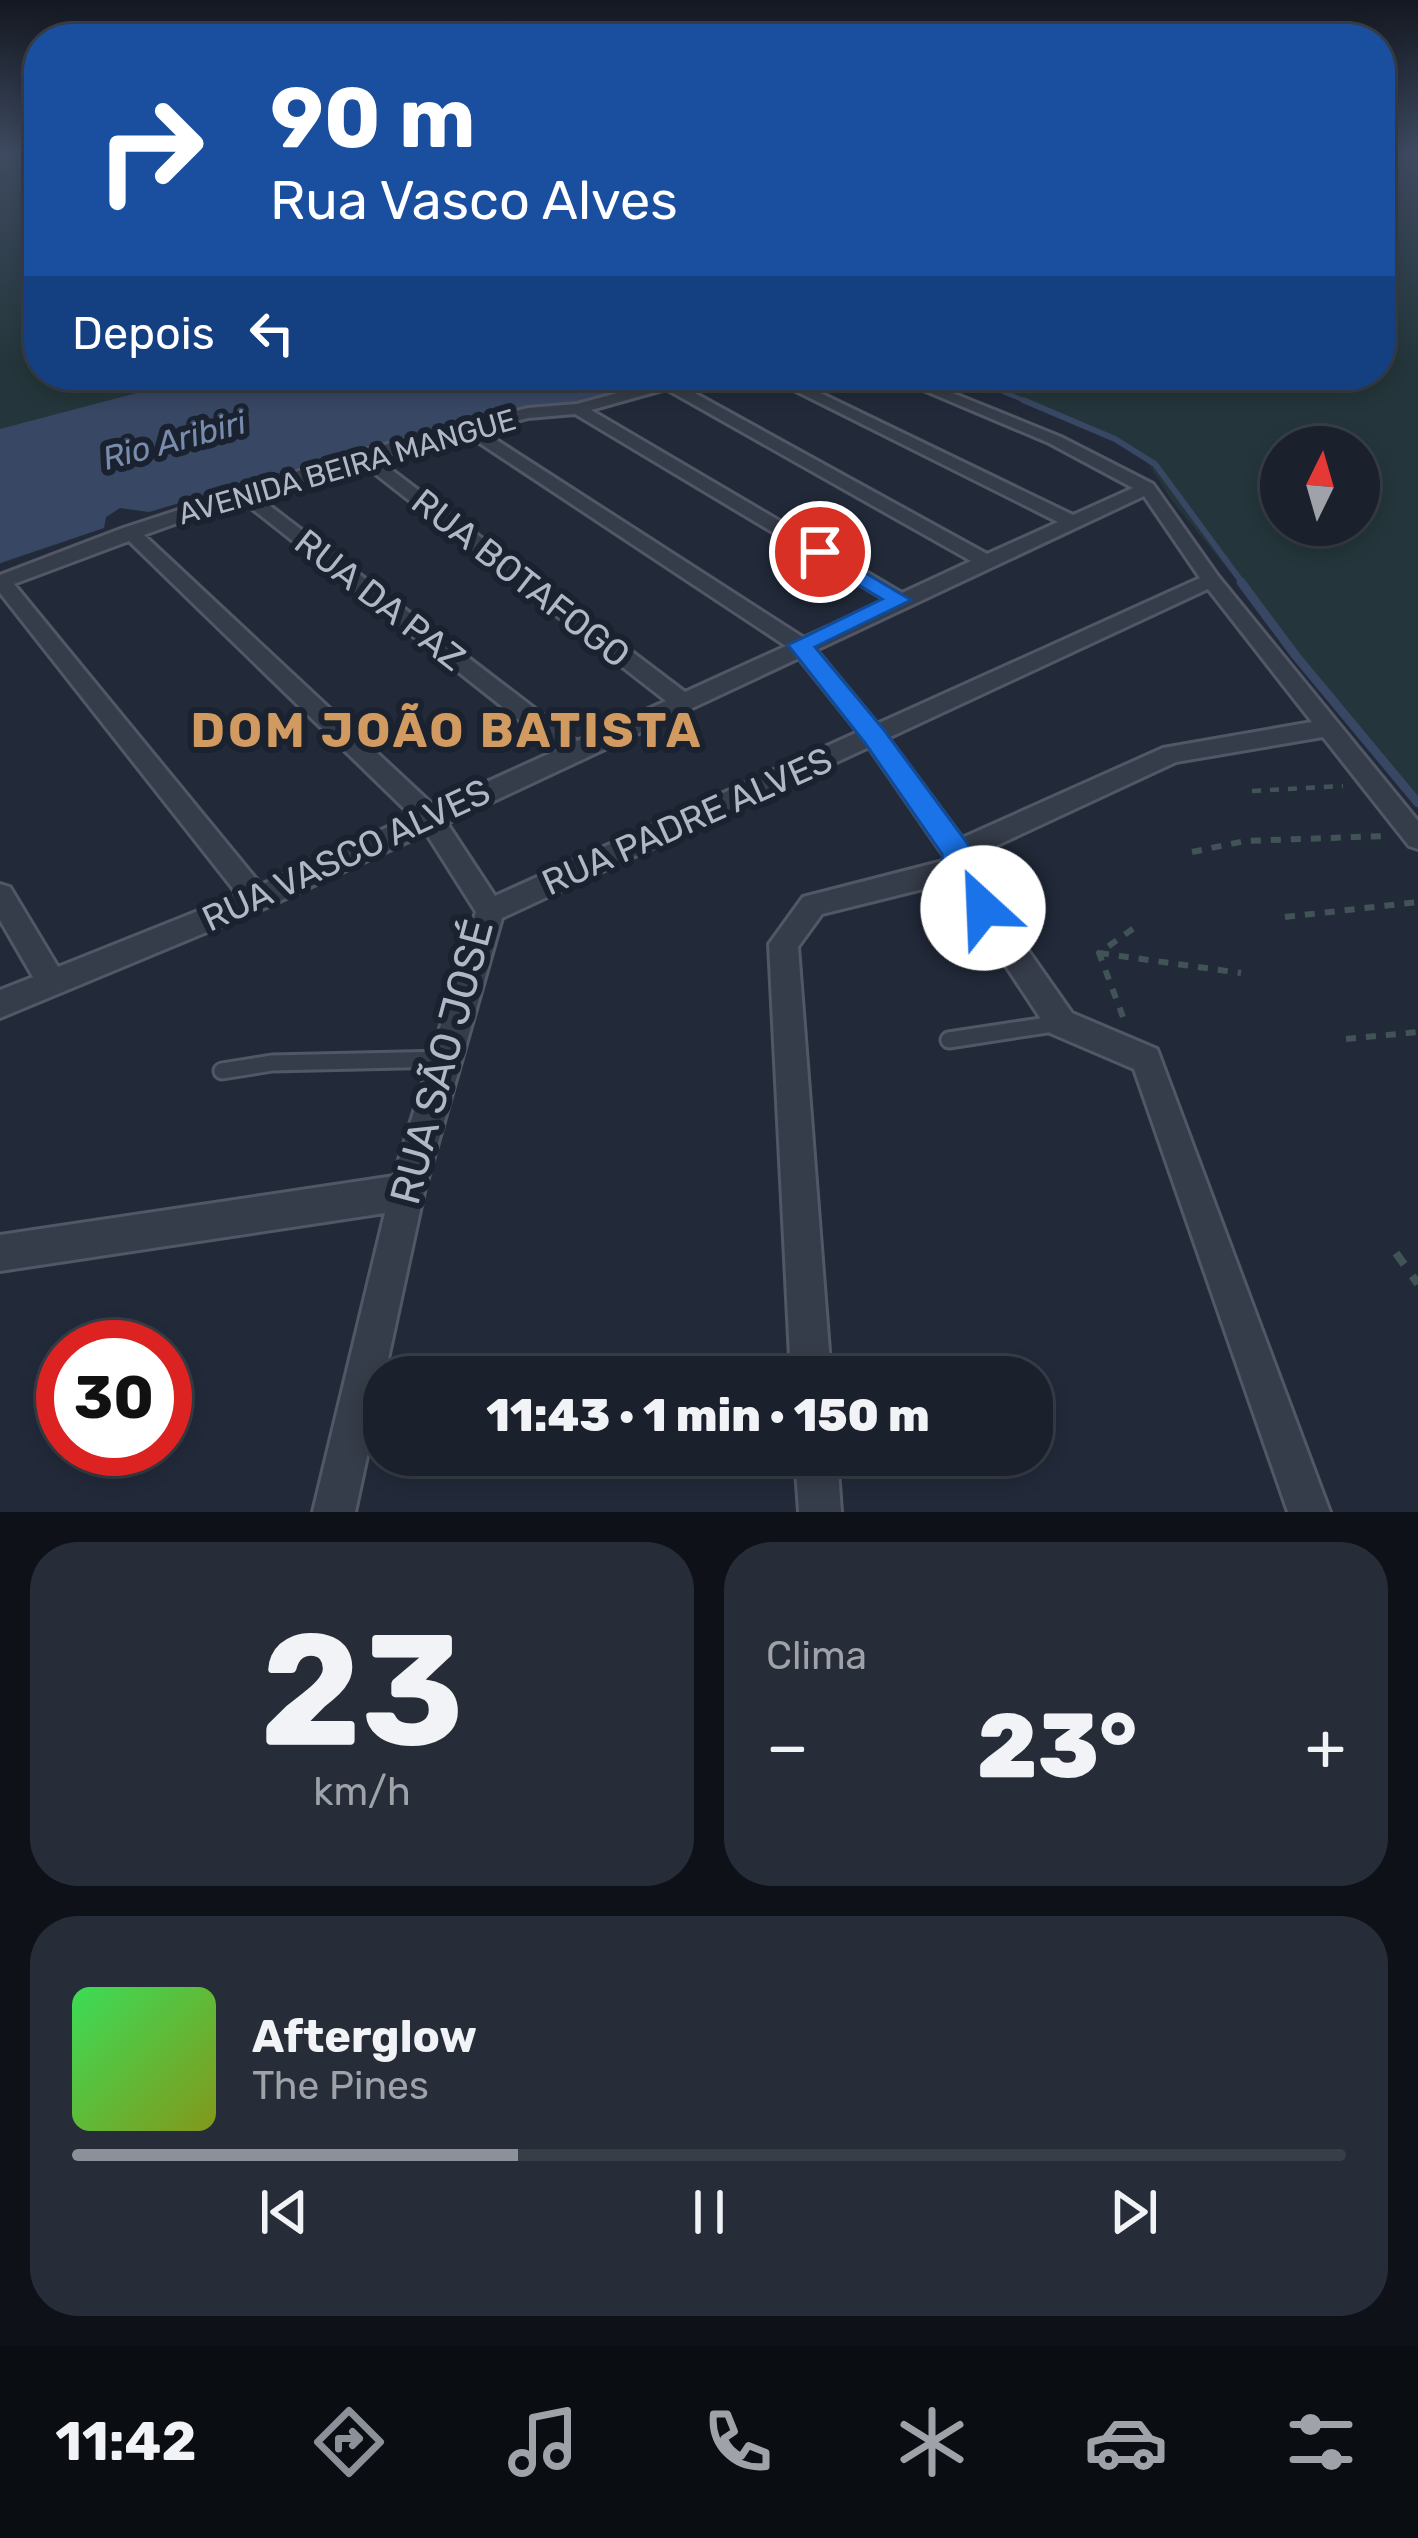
<!DOCTYPE html>
<html lang="pt">
<head>
<meta charset="utf-8">
<style>
	:root { --surface:#1a202c; --page:#272d38; --text:#f1f3f6; --muted:#9fa3a9; --line:#383e48; --accent:#8c9099 }
	body { margin:0; font-family:Rubik,sans-serif; background:var(--page); color:var(--text); height:100vh; display:flex; flex-direction:column; font-size:45px; white-space:nowrap }
	* { box-sizing:border-box; margin:0 }
	p { font-size:39px; color:var(--muted) }
	.icon { flex:none; width:66px; height:66px; fill:none; stroke:currentColor; stroke-width:2; stroke-linecap:round; stroke-linejoin:round }
	.map { position:relative; height:1512px; overflow:hidden }
	.details { display:flex; flex-direction:column; gap:30px; padding:30px; background:#0e1218; flex:1 }
	.details>* { flex:none }
	.top-card { position:absolute; left:24px; top:24px; width:1371px; height:366px; border-radius:48px; box-shadow:0 6px 18px #0003,0 0 0 3px var(--line); background:#1a4fa0; color:#fff; overflow:hidden }
	.needle { width:78px; rotate:5deg }
	.buttons { position:absolute; left:1260px; top:426px; display:grid; gap:24px }
	.buttons a { display:grid; place-items:center; width:120px; height:120px; border-radius:50%; background:var(--surface); box-shadow:0 6px 18px #0003,0 0 0 3px var(--line); font-size:60px }
	.speed { position:absolute; left:36px; top:1320px; display:flex; gap:24px; font-size:60px; font-weight:700; text-align:center }
	.speed>* { display:grid; place-content:center; width:156px; height:156px; border-radius:50%; background:var(--surface); box-shadow:0 6px 18px #0003,0 0 0 3px var(--line); line-height:1 }
	.speed .limit { border:18px solid #d22; background:#fff; color:#111 }
	.pin { position:absolute; display:grid; place-items:center; width:102px; height:102px; color:#fff; margin:-51px; border:6px solid #fff; border-radius:50%; box-shadow:0 3px 12px #0007 }
	.me { position:absolute; width:132px; margin:-66px; rotate:335deg; stroke-linejoin:round; filter:drop-shadow(0 0 9px #0008) }
	.turn { display:flex; align-items:center; gap:42px; height:252px; padding:0 48px; font-size:54px }
	.turn .icon { width:156px; height:156px; stroke-width:2.5 }
	.turn b { display:block; font-size:84px; line-height:102px }
	.then { display:flex; align-items:center; height:114px; padding:0 48px; background:#0003; gap:24px; font-size:45px }
	.big { font-size:90px; font-weight:800; line-height:1.1 }
	.details .widget { flex:1; display:flex; flex-direction:column; justify-content:center; gap:18px; min-width:0; padding:0 42px; border-radius:48px; background:var(--page) }
	.details .dial { align-items:center; gap:0 }
	.dial b { font-size:156px; line-height:1 }
	.song { display:flex; align-items:center; gap:36px }
	.cover { width:144px; height:144px; border-radius:18px; background:linear-gradient(135deg,hsl(130 70% 55%),hsl(70 70% 35%)) }
	.played { height:12px; border-radius:6px; background:linear-gradient(90deg,var(--accent) 35%,var(--line) 35%) }
	.keys { display:flex; justify-content:space-around; direction:ltr }
	.heat { display:flex; justify-content:space-between; align-items:center; font-size:66px; direction:ltr }
	.details .tiles { flex:1; display:grid; gap:30px; grid-template-columns:1fr 1fr }
	.widget:last-child { grid-column:span 2 }
	.trip { position:absolute; left:363px; top:1356px; width:690px; height:120px; border-radius:48px; background:var(--surface); box-shadow:0 6px 18px #0003,0 0 0 3px var(--line); font-weight:800; line-height:120px; text-align:center }
	.tabs { display:flex; height:192px; justify-content:space-around; align-items:center; background:#0a0d12; color:var(--muted) }
	.tabs .icon { width:84px; height:84px }
	.tabs .selected { color:var(--accent) }
	.tabs b { font-size:54px; color:var(--text) }
	.map>svg:first-child { display:block }
	.green { fill:#24363b; fill-rule:evenodd }
	.water { fill:#384763 }
	.lines { fill:none; stroke-linecap:round; stroke-linejoin:round }
	.stream-far2 { stroke:#384763; stroke-width:4.5 }
	.stream-far1 { stroke:#384763; stroke-width:6 }
	.stream { stroke:#384763; stroke-width:9 }
	.service-casing { stroke:#515765; stroke-width:21 }
	.minor-casing { stroke:#515765; stroke-width:6 }
	.path-far3 { stroke:#425358; stroke-width:3; stroke-dasharray:4.5 4.5; stroke-linecap:butt }
	.path-far2 { stroke:#425358; stroke-width:4.5; stroke-dasharray:9 9; stroke-linecap:butt }
	.path-far1 { stroke:#425358; stroke-width:6; stroke-dasharray:10 10; stroke-linecap:butt }
	.path { stroke:#425358; stroke-width:8; stroke-dasharray:14 14; stroke-linecap:butt }
	.service { stroke:#363d4a; stroke-width:15 }
	.minor { fill:#363d4a; fill-rule:evenodd }
	.route { fill:#1a73e8; stroke:#114b97; stroke-width:3 }
	.labels { text-anchor:middle; dominant-baseline:central; stroke-width:12; stroke-linejoin:round; paint-order:stroke }
	.far-street-label { font-size:30px; fill:#b1b7c6; stroke:#1b222f }
	.far-water-label { font-size:33px; font-style:italic; fill:#798cad; stroke:#1b222f }
	.street-label { font-size:36px; fill:#b1b7c6; stroke:#1b222f }
	.near-street-label { font-size:42px; fill:#b1b7c6; stroke:#1b222f }
	.district-label { font-size:48px; font-weight:bold; letter-spacing:3px; fill:#d19a60; stroke:#1b222f }
</style>
</head>
<body>
<div class="map">
<svg width="1418" height="1512" viewBox="0 0 1418 1512">
	<rect width="100%" height="100%" fill="#222a3a"/>
	<path class="green" d="M0,153H39V375H683L382,443L149,512L120,508L106,517L104,528L0,564Z
		M1380,153H1418V803L1170,498L1141,452L963,375H1380ZM1281,447H1359V525H1281Z"/>
	<path class="water" d="M205,375H683L588,404L526,409L382,443L149,512L120,508L106,517L104,528L0,563V429Z"/>
	<g class="lines">
		<path class="stream-far2" d="M963,375L1030,403"/>
		<path class="stream-far1" d="M1023,400L1115,439L1155,464L1244,585"/>
		<path class="stream" d="M1241,582L1296,656L1418,803"/>
		<defs>
			<path id="service" d="M949,1040L1060,1023
				M222,1071L272,1063L445,1059"/>
			<path id="minor" d="M684,375H707L680,385L987,554L1058,522L764,375H783L1073,515L1133,488L1049,443L888,375H908L1061,437L1153,484L1218,576L1418,821V849L1409,846L1323,737L1176,762L972,857L971,869L1072,1013L1157,1049L1330,1512H1288L1134,1069L1050,1033L951,882L822,914L798,947L831,1377H791L769,944L803,897L947,860L869,747L502,918L424,1192L355,1512H313L385,1213L0,1271V1235L394,1176L476,912L426,833L267,907L0,1018V990L33,977L0,920V884L10,887L58,967L238,895L0,593V575L123,528L357,452L528,408L577,404ZM666,389L971,561L902,593L591,410ZM575,414L886,600L804,638L481,430L528,418ZM466,434L786,646L685,692L376,458ZM360,462L666,701L577,741L256,495ZM1144,496L1200,578L877,724L816,650ZM241,500L557,750L434,806L144,535ZM129,541L412,816L261,885L14,584ZM1208,589L1312,722L1163,748L962,838L888,738ZM799,658L858,732L495,896L447,823Z
				M795,1455H837L841,1512H799Z"/>
		</defs>
		<use href="#service" class="service-casing"/>
		<use href="#minor" class="minor-casing"/>
		<path class="path-far3" d="M1405,153L1418,155"/>
		<path class="path-far2" d="M1252,791L1343,786"/>
		<path class="path-far1" d="M1192,852L1245,841L1385,836
			M1285,917L1418,902
			M1099,953L1241,973
			M1123,1017L1099,953L1134,928
			M1346,1039L1418,1032"/>
		<path class="path" d="M1396,1253L1418,1284"/>
		<use href="#service" class="service"/>
		<use href="#minor" class="minor"/>
	</g>
	<linearGradient id="sky" x2="0" y2="1"><stop stop-color="#131720"/><stop offset="0.42" stop-color="#3e4a60"/><stop offset="1" stop-color="#3e4a60" stop-opacity="0"/></linearGradient>
	<rect width="1418" height="364" fill="url(#sky)"/>
	<path class="route" d="M820,546L911,600L815,647L884,730L968,844L972,868L999,908L994,918C965,928 941,879 942,854L865,743L788,645L882,599L812,557L809,552Z"/>
	<g class="labels">
		<g class="far-street-label">
			<text transform="translate(347 467) rotate(-16)">AVENIDA BEIRA MANGUE</text>
		</g>
		<g class="far-water-label">
			<text transform="translate(174 440) rotate(-15)">Rio Aribiri</text>
		</g>
		<g class="street-label">
			<text transform="translate(521 578) rotate(38)">RUA BOTAFOGO</text>
			<text transform="translate(380 600) rotate(38)">RUA DA PAZ</text>
			<text transform="translate(687 821) rotate(-24)">RUA PADRE ALVES</text>
			<text transform="translate(346 855) rotate(-25)">RUA VASCO ALVES</text>
		</g>
		<g class="near-street-label">
			<text transform="translate(442 1062) rotate(-75)">RUA SÃO JOSÉ</text>
		</g>
		<g class="district-label">
			<text x="447" y="730">DOM JOÃO BATISTA</text>
		</g>
	</g>
</svg>
<div class="buttons">
<a><svg class="needle" viewBox="-14 -14 28 28"><path d="M0-13l5 13h-10z" fill="#e53935"/><path d="M0 13l5-13h-10z" fill="#9fa3a9"/></svg></a>
</div>
<div class="speed"><div class="limit">30</div></div>
<div class="pin" style="left:820px;top:552px;background:#d93025"><svg class="icon" aria-label="arrive" viewBox="0 0 24 24"><path d="M6 21V4h12l-3 4 3 4H6"/></svg></div>
<svg class="me" style="left:983px;top:908px" viewBox="-20 -20 40 40"><circle r="19" fill="#fff"/><path d="M0-13L10 11 0 6-10 11z" fill="#1a73e8"/></svg>
<div class="trip">11:43 · 1 min · 150 m</div>
<div class="top-card">
<div class="turn"><svg class="icon" aria-label="right" viewBox="0 0 24 24"><path d="M7 20v-9h11M14 6l5 5-5 5"/></svg><div><b>90 m</b>Rua Vasco Alves</div></div>
<div class="then">Depois<svg class="icon" aria-label="left" viewBox="0 0 24 24"><path d="M17 20v-9H6M10 6l-5 5 5 5"/></svg></div>
</div>
</div>
<section class="details">
<div class="tiles">
<div class="widget dial"><b>23</b><p>km/h</p></div>
<div class="widget"><p>Clima</p>
<div class="heat"><a>−</a><b class="big">23°</b><a>+</a></div>
</div>
<div class="widget">
<div class="song"><i class="cover"></i><div><b>Afterglow</b><p>The Pines</p></div></div>
<div class="played"></div>
<div class="keys"><svg class="icon" aria-label="previous" viewBox="0 0 24 24"><path d="M18 5L8 12l10 7zM5 5v14"/></svg><svg class="icon" aria-label="pause" viewBox="0 0 24 24"><path d="M8 5v14M16 5v14"/></svg><svg class="icon" aria-label="next" viewBox="0 0 24 24"><path d="M6 5l10 7-10 7zM19 5v14"/></svg></div>
</div>
</div>
</section>
<nav class="tabs">
<b>11:42</b>
<svg class="icon selected" aria-label="directions" viewBox="0 0 24 24"><path d="M12 3l9 9-9 9-9-9zM9 14v-3h6M13 9l2 2-2 2"/></svg>
<svg class="icon" aria-label="music" viewBox="0 0 24 24"><path d="M9 18V5l10-2v13"/><circle cx="6" cy="18" r="3"/><circle cx="16" cy="16" r="3"/></svg>
<svg class="icon" aria-label="phone" viewBox="0 0 24 24"><path d="M5 4h4l2 5-3 2q2 4 5 5l2-3 5 2v4C11 20 4 13 5 4z"/></svg>
<svg class="icon" aria-label="climate" viewBox="0 0 24 24"><path d="M12 3v18M4 7l16 10M4 17L20 7"/></svg>
<svg class="icon" aria-label="car" viewBox="0 0 24 24"><path d="M5 17H2v-5l4-1 3-4h7l3 4 3 1v5h-3M9 17h6M6 11h13"/><circle cx="7" cy="17" r="2"/><circle cx="17" cy="17" r="2"/></svg>
<svg class="icon" aria-label="filters" viewBox="0 0 24 24"><path d="M4 7h16M4 17h16"/><circle cx="9" cy="7" r="2"/><circle cx="15" cy="17" r="2"/></svg>
</nav>
</body>
</html>
